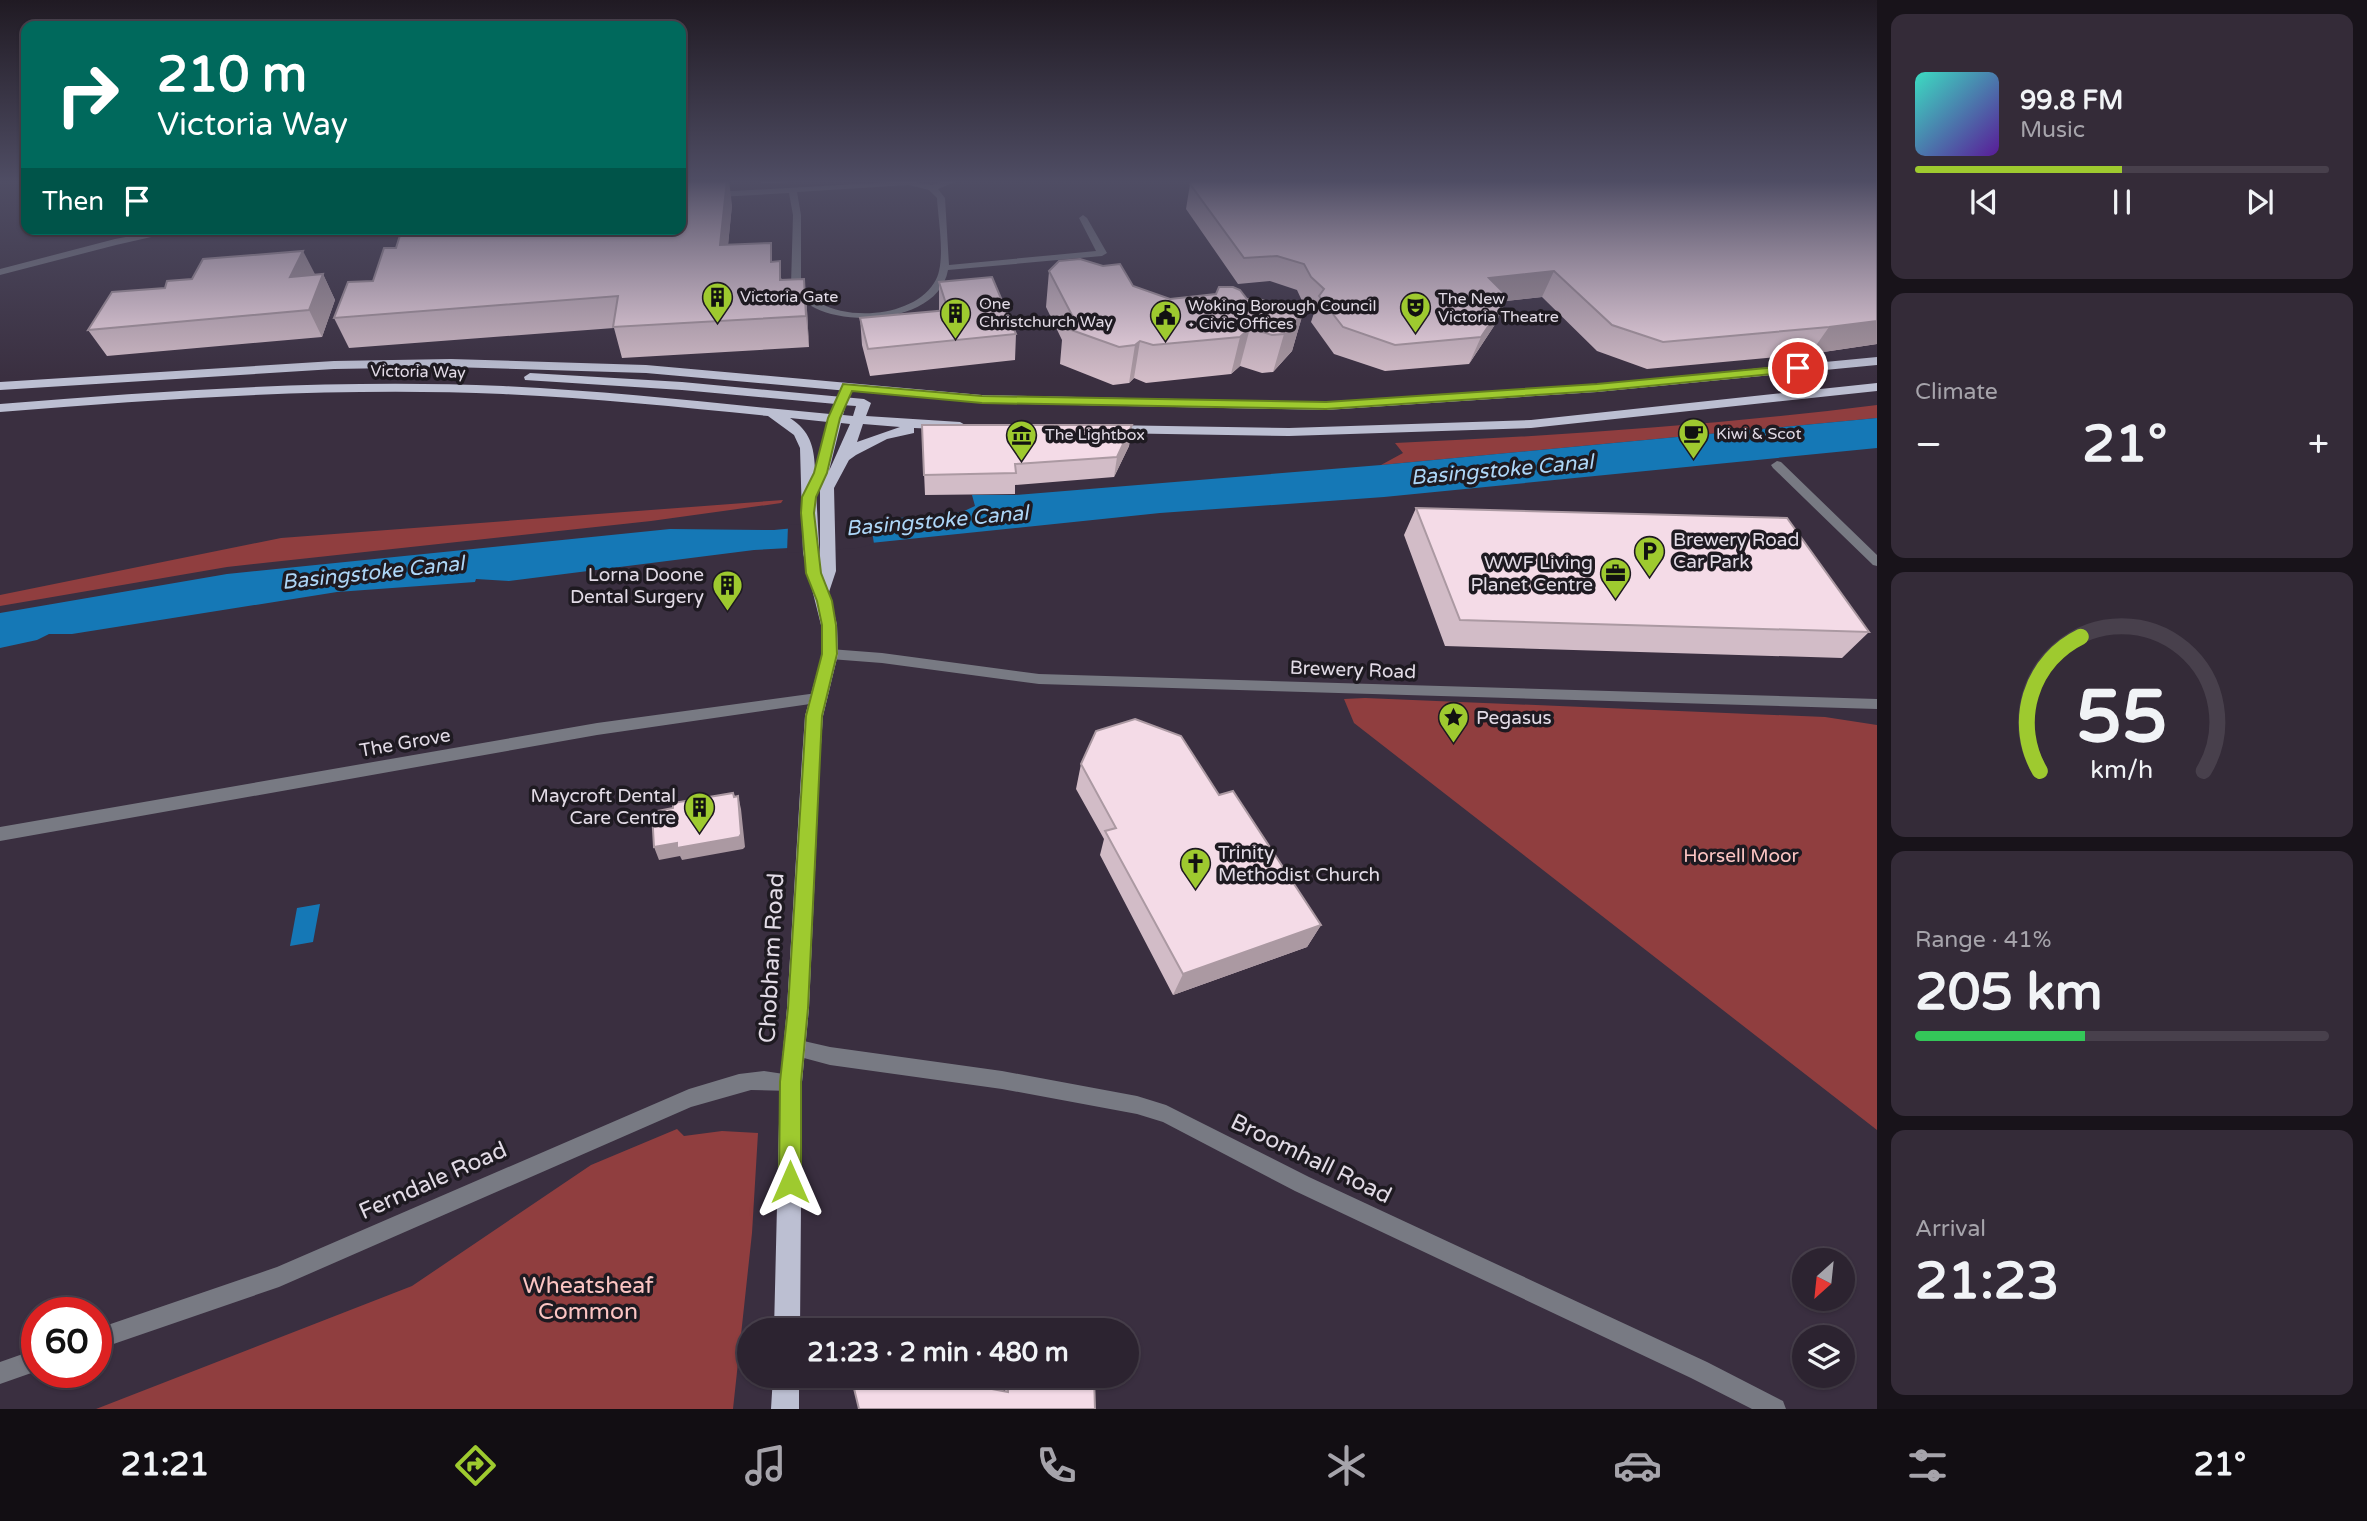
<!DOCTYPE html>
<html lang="en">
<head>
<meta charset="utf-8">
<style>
	:root { --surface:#2c2330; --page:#342b38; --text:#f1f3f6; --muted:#a6a4ab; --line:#48404c; --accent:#9eca2f }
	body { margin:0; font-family:"Varela Round",sans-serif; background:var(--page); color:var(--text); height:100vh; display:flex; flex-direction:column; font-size:26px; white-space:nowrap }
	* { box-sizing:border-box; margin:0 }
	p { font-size:23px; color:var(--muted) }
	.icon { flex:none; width:38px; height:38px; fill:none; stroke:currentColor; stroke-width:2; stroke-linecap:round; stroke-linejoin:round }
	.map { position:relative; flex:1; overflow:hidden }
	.sheet { display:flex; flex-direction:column; gap:14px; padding:14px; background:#18131a; width:490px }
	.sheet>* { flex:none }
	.top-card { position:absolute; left:21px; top:21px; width:665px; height:214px; border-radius:14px; box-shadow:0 2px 5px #0004,0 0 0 2px var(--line); background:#00695c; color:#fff; overflow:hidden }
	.needle { width:46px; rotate:207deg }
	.buttons { position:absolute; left:1792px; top:1248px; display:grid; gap:14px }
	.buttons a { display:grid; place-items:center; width:63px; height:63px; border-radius:50%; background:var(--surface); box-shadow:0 2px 5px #0004,0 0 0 2px var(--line); font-size:35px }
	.speed { position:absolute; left:21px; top:1297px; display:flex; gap:14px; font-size:35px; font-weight:700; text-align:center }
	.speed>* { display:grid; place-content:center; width:91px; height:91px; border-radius:50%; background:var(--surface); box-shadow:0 2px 5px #0004,0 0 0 2px var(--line); line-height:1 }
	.speed .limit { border:10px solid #d22; background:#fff; color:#111 }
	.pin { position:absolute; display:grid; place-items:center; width:60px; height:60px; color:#fff; margin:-30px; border:4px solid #fff; border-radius:50%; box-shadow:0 2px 7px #0007 }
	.me { position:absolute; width:77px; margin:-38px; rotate:0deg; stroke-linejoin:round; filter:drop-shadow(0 0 5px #0008) }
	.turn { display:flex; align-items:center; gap:24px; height:147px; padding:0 21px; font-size:32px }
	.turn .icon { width:91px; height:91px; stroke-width:2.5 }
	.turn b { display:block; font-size:49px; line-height:60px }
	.then { display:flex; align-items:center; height:66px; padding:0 21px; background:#0003; gap:14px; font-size:26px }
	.big { font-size:52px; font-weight:800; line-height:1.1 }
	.sheet .tile { flex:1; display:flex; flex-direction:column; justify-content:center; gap:10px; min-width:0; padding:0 24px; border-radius:14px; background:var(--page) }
	.sheet .dial { align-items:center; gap:0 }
	.dial svg { height:182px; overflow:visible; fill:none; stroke:var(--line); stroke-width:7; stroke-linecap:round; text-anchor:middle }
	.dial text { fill:var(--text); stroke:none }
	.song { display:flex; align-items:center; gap:21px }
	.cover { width:84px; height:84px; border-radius:10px; background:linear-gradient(135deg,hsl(170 70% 55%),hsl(270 70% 35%)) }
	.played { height:7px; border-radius:4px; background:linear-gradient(90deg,var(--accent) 50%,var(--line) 50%) }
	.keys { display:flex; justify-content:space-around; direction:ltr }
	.heat { display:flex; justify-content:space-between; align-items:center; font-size:38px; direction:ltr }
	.charge { height:10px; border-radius:5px; background:linear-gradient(90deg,#34c759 41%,var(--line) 0) }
	.trip { position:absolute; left:737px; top:1318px; width:402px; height:70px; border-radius:35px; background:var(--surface); box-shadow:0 2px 5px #0004,0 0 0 2px var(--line); font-weight:800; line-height:70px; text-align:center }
	.tabs { display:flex; height:112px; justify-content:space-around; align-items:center; background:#120e13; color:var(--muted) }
	.tabs .icon { width:49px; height:49px }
	.tabs .active { color:var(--accent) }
	.tabs b { font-size:32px; color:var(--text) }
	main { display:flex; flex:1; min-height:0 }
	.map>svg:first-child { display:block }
	.green { fill:#903e3f }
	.water { fill:#1578b6 }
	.pier { fill:#3a2f40 }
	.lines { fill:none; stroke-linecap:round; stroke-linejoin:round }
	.minor { fill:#787a83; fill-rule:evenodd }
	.tertiary { fill:#787a83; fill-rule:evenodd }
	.primary { fill:#bcbfd2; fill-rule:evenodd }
	.wall { fill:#d2bcc7 }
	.shaded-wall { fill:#ab99a2 }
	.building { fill:#f4dbe7; stroke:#ab99a2; stroke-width:2 }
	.route { fill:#9eca2f; stroke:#67831f; stroke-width:2 }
	.labels { text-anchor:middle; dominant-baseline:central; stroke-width:7; stroke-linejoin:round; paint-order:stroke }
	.far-poi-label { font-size:16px; fill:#e2dbe6; stroke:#1e1a21; text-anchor:start }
	.far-street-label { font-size:16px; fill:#e2dbe6; stroke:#1e1a21 }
	.poi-label { font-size:19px; fill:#e2dbe6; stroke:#1e1a21; text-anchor:start }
	.street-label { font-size:19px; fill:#e2dbe6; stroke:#1e1a21 }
	.park-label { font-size:19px; fill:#fcc5c3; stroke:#1e1a21 }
	.water-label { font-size:21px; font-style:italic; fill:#add6f7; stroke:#1e1a21 }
	.near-street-label { font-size:23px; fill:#e2dbe6; stroke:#1e1a21 }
	.near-park-label { font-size:23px; fill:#fcc5c3; stroke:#1e1a21 }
</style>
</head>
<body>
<main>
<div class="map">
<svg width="1877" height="1409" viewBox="0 0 1877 1409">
	<rect width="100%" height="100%" fill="#3a2f40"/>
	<path class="green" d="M1877,405V418L1381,465L1403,453L1395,443C1556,436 1716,425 1877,405Z
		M783,500L781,503L651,521L227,567L0,606V595L281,538Z
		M1365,698L1825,717L1877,725V1130L1354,723L1344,699Z
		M677,1129L684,1136L722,1131L758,1133L752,1233L733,1409H96L412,1286L591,1165Z"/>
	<path class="water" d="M1877,418V448L1384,497L1160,513L861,544L754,550L509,581L476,579L475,582L337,592L72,634H49L37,640L0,648V613L227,574L670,529L774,530L962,512L975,506L972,495H1015L1381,465Z
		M320,904L313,942L290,946L297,908Z"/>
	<path class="pier" d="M870,518L874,544L857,548L787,553L788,525Z"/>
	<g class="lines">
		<path class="minor" d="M947,180H960L938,189L945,198L949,265L1096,251L1079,218L1083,215L1087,218L1107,253L1102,256L948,270C939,321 852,327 815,308C805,303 798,294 791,285L793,215L789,193L681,199V194L909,181L932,185ZM909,185L929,190L937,198C938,220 947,265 934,283C913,316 852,321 820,303C812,299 806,292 801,285V215L797,192Z
			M168,229L182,230L116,245L0,275V269L115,239Z
			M201,229H277L273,232H205Z
			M1777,461L1781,462L1877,555V566L1873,565L1773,468L1771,465Z
			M817,693L822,694L824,698L822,702L817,703L597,735L0,841V827L597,723Z
			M795,1039L830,1047L1002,1071L1137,1096L1166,1105L1309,1177L1707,1362L1783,1401L1786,1409H1752L1691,1378L1295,1191L1163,1122L1137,1114L1002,1089L830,1065L789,1054L786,1048L789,1042Z
			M764,1071L797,1076L800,1082L797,1088L791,1091L751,1090L691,1107L279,1287L96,1350V1329L277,1267L689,1089L739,1074Z
			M37,1349V1371L0,1384V1362Z"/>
		<path class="tertiary" d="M830,649L882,653L1039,674L1877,699V709L1039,684L882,663L830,659L823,654Z"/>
		<path class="primary" d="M1877,357V365L1597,392L1326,410L982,403L646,373L451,367L334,369L0,390V382L334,361L451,359L646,365L982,395L1326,402L1597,384Z
			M530,373L682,382L864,399L871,403L866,416L960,422L967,426L960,430L914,428V433L887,439L856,455L849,460L834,488L836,571L829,592L837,625L838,654L823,716L820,759L809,1008L802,1082L800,1330H774L780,1082L787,1008L802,759L805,716L822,654L821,625L803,553L800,448L794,435L768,416C680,407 592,398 503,394C335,387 167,398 0,412V404C167,390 335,379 503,386C612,391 721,404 830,414L836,404L682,390L525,380L524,377ZM842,405L856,406L853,416L843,415L845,408ZM790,418L828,422L815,469C814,446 810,431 790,418ZM841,423L850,424L829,471ZM863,424L900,427L857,442ZM820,489V562L816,491Z
			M1877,383V391L1531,428L1289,436L1107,433L1100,429L1107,425L1289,428L1531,420Z
			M773,1376H799V1409H771Z"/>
	</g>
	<path class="wall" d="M761,180H791V182L761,183Z
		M1877,180V344L1810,354L1647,369L1597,351L1542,297L1506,301L1496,323L1469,364L1385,371L1334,354L1311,322L1314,313L1303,303L1297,290L1270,281L1238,284L1186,209L1190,184Z
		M732,205L728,245L774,262L782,280L804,279L807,310L809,347L622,358L614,328L349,348L334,318L373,281L396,248Z
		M1049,271L1133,286L1170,299H1247L1303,313L1292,351L1273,372L1262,373L1240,366L1231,374L1146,383L1134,378L1129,383L1113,385L1060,364L1062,340L1046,307Z
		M323,274L335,300L322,337L107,356L88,330L165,288Z
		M939,282L1016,334L1015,360L870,376L862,345L860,318L939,311Z
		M922,425H1132L1129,446L1114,477L1015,485V494L925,495Z
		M1416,508L1869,632L1842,658L1445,646L1404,535Z
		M1081,764L1219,795L1321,925L1307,947L1173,995L1100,855L1104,839L1076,789Z
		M1006,1376H1094L1095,1409L1005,1391Z"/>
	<path class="shaded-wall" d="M727,180H729L732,205L725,275L720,245Z
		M303,251L316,276L290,277Z
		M1554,271L1542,297L1506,301L1496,323L1469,364L1481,337L1489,278Z
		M323,274L335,300L322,337L309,310Z
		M804,279L807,310L809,347L806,316Z
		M1303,313L1292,351L1273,372L1284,334Z
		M1877,321V344L1810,354L1829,327Z
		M1250,328L1240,366L1231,374L1240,337Z
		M1140,341L1134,378L1129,383L1135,345Z
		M1132,425L1129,446L1114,477L1117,457Z
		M738,796L741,809L745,847L743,849L682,860L680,856L659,860L654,847L677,843Z
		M1321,925L1307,947L1173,995L1183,974Z"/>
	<path class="building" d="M681,180H727L720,245L771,243V262L780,261V280L804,279L806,316L613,327L618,296L334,318L348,282L373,281L384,248H396L402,229H681Z
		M1194,180H1877V321L1829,327L1663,342L1612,325L1554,271L1489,278L1508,297L1481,337L1395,345L1343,327L1319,296L1324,289L1311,277L1304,264L1277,256L1244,258L1190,184Z
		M303,251L290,277L323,274L309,310L88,330L112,292L165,288L167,281L192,279L203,259Z
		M1080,259L1103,266L1120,264L1133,286L1170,299L1216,294L1219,287H1233L1240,290L1247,299H1259L1303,313L1284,334L1272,335L1250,328L1240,337L1153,345L1140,341L1135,345L1119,347L1063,327L1073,317L1049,271L1059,261Z
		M992,277L1016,334L868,349L860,318L948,310L939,282Z
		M922,425H1132L1117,457L1015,464L1016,473L924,475Z
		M1416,508L1787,518L1869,632L1460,620Z
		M1135,719L1181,736L1219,795L1233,791L1321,925L1183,974L1105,831L1116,828L1081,764L1096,731Z
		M733,793L734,797L738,796L741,834L739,837L677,848V843L654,847L652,812L673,808V803Z
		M1011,1325L1050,1330H1010Z
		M851,1376H943L944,1380L1008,1392L1009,1376H1094L1095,1409H859Z"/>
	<linearGradient id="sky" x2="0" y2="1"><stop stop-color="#201a23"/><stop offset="0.48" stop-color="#4f4d64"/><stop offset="1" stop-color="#4f4d64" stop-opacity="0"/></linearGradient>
	<rect width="1877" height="378" fill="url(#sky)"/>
	<path class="route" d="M1798,365L1804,368L1802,371L1597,391L1326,409L982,403L852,391L840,418L827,473L816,497L814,513L821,573L832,601L836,625L837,654L822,716L808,1008L801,1082V1182L798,1190L790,1193L782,1190L779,1182L780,1082L788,1008L806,716L822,654V625L817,601L806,573L801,513L802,497L814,473L828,418L843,384L982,396L1326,402L1597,384Z"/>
	<defs>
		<symbol id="building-pin" viewBox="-11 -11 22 30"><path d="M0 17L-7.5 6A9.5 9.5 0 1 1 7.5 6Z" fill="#9eca2f" stroke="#1e1a21"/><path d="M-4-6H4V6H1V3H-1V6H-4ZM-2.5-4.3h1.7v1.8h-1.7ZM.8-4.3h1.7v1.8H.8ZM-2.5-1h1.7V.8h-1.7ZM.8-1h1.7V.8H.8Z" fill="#111"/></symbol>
		<symbol id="theatre-pin" viewBox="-11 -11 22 30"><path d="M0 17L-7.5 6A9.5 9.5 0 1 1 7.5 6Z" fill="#9eca2f" stroke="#1e1a21"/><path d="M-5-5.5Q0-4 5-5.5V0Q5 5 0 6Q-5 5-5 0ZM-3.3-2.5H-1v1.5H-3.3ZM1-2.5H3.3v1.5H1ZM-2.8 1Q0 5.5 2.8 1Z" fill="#111"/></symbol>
		<symbol id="civic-pin" viewBox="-11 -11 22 30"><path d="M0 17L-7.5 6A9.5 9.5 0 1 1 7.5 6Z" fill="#9eca2f" stroke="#1e1a21"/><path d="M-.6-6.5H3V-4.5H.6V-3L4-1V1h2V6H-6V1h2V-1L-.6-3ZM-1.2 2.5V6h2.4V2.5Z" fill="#111"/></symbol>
		<symbol id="cafe-pin" viewBox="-11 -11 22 30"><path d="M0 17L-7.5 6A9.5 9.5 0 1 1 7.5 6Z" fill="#9eca2f" stroke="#1e1a21"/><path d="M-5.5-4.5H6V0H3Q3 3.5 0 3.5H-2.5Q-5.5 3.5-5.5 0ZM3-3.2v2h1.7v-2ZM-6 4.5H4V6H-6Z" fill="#111"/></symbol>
		<symbol id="museum-pin" viewBox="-11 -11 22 30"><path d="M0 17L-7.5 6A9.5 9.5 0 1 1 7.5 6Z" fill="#9eca2f" stroke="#1e1a21"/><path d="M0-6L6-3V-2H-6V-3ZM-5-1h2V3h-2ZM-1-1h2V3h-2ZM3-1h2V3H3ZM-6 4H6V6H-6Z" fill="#111"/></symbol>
		<symbol id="parking-pin" viewBox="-11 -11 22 30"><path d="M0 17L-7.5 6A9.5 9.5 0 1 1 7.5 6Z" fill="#9eca2f" stroke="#1e1a21"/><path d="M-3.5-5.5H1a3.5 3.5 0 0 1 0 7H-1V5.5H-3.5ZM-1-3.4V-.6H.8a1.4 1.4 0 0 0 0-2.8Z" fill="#111"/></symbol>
		<symbol id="office-pin" viewBox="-11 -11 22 30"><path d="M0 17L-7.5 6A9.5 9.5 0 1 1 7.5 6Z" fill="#9eca2f" stroke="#1e1a21"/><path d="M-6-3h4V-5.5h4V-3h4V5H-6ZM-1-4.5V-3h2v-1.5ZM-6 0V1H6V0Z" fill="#111"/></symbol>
		<symbol id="sight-pin" viewBox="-11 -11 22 30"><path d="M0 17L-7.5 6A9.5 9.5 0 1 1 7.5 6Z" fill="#9eca2f" stroke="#1e1a21"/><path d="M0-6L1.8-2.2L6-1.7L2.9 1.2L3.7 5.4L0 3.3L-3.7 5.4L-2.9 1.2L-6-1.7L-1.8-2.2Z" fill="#111"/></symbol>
		<symbol id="church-pin" viewBox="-11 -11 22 30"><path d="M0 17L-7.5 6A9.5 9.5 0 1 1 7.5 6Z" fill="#9eca2f" stroke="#1e1a21"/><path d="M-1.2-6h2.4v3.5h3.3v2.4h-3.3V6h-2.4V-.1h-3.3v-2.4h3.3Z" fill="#111"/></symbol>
	</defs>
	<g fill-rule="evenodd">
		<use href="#building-pin" x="700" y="280" width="35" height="47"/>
		<use href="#theatre-pin" x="1398" y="290" width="35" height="47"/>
		<use href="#building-pin" x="938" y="296" width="35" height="47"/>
		<use href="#civic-pin" x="1148" y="298" width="35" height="47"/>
		<use href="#cafe-pin" x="1676" y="416" width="35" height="47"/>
		<use href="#museum-pin" x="1004" y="418" width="35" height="47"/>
		<use href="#parking-pin" x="1632" y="534" width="35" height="47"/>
		<use href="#office-pin" x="1598" y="556" width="35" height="47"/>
		<use href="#building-pin" x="710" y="568" width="35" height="47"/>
		<use href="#sight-pin" x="1436" y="700" width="35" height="47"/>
		<use href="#building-pin" x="682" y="790" width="35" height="47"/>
		<use href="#church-pin" x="1178" y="846" width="35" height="47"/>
	</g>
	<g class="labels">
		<g class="far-poi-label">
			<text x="740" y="297">Victoria Gate</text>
			<text x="1438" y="299">The New<tspan x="1438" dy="18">Victoria Theatre</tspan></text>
			<text x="979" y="304">One<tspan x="979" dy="18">Christchurch Way</tspan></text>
			<text x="1188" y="306">Woking Borough Council<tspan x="1188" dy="18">- Civic Offices</tspan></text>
			<text x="1716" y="434">Kiwi &amp; Scot</text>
			<text x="1045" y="435">The Lightbox</text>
		</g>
		<g class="far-street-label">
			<text transform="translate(418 372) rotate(1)">Victoria Way</text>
		</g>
		<g class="poi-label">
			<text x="1673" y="540">Brewery Road<tspan x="1673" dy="22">Car Park</tspan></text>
			<text x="1593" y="563" text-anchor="end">WWF Living<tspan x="1593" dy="22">Planet Centre</tspan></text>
			<text x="704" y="575" text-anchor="end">Lorna Doone<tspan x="704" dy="22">Dental Surgery</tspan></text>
			<text x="1476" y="718">Pegasus</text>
			<text x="676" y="796" text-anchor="end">Maycroft Dental<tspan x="676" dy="22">Care Centre</tspan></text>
			<text x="1218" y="853">Trinity<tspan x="1218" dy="22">Methodist Church</tspan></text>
		</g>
		<g class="street-label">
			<text transform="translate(1353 670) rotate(2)">Brewery Road</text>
			<text transform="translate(405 743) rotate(-10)">The Grove</text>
		</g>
		<g class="park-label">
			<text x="1741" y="856">Horsell Moor</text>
		</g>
		<g class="water-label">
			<text transform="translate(1502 470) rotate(-5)">Basingstoke Canal</text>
			<text transform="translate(937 521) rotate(-5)">Basingstoke Canal</text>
			<text transform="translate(373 573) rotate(-6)">Basingstoke Canal</text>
		</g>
		<g class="near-street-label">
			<text transform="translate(772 958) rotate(-87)">Chobham Road</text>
			<text transform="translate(1311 1159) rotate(26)">Broomhall Road</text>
			<text transform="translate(433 1181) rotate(-24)">Ferndale Road</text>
		</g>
		<g class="near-park-label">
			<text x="588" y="1286">Wheatsheaf<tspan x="588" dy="26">Common</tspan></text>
		</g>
	</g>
</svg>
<div class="buttons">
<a><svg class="needle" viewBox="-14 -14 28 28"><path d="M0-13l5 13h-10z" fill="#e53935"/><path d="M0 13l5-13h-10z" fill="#a6a4ab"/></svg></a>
<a><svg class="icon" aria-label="layers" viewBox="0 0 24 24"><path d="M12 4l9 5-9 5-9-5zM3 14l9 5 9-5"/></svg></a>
</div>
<div class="speed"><div class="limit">60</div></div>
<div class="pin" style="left:1798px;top:368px;background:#d93025"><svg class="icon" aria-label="arrive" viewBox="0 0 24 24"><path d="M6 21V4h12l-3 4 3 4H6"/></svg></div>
<svg class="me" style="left:790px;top:1182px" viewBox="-20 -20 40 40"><path d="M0-17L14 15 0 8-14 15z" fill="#9eca2f" stroke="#fff" stroke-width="4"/></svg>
<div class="trip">21:23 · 2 min · 480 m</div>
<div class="top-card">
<div class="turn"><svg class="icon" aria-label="right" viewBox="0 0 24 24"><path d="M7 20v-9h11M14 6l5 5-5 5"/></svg><div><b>210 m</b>Victoria Way</div></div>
<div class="then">Then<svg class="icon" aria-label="arrive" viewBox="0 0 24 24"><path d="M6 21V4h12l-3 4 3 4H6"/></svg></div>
</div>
</div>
<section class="sheet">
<div class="tile">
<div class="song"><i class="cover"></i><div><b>99.8 FM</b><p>Music</p></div></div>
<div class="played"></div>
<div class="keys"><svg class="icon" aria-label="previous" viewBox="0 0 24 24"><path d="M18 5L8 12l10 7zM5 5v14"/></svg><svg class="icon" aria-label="pause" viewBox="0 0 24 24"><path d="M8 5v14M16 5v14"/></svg><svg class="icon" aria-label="next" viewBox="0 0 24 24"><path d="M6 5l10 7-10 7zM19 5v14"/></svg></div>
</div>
<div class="tile"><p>Climate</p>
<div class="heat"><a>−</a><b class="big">21°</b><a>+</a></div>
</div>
<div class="tile dial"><svg viewBox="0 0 100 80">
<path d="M14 69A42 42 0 1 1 86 69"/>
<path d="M14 69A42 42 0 0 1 32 10" stroke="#9eca2f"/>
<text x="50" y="56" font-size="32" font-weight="700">55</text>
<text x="50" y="72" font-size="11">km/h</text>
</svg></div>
<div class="tile"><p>Range · 41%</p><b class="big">205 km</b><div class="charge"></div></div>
<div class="tile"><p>Arrival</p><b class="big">21:23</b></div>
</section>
</main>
<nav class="tabs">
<b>21:21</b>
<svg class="icon active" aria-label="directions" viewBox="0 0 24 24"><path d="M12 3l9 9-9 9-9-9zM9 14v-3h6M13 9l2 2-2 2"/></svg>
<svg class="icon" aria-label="music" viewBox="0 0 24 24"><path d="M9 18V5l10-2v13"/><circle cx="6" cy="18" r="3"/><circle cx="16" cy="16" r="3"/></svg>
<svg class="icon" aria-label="phone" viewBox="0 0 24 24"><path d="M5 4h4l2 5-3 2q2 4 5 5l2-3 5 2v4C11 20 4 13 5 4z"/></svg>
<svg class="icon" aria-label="climate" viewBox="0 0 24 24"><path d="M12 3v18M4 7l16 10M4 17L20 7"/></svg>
<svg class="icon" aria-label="car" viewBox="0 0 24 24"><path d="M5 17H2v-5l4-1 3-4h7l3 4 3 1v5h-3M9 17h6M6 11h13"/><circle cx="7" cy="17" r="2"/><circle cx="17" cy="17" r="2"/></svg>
<svg class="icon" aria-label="filters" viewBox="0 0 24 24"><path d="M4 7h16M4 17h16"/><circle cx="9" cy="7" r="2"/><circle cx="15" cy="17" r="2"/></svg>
<b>21°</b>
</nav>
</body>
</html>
